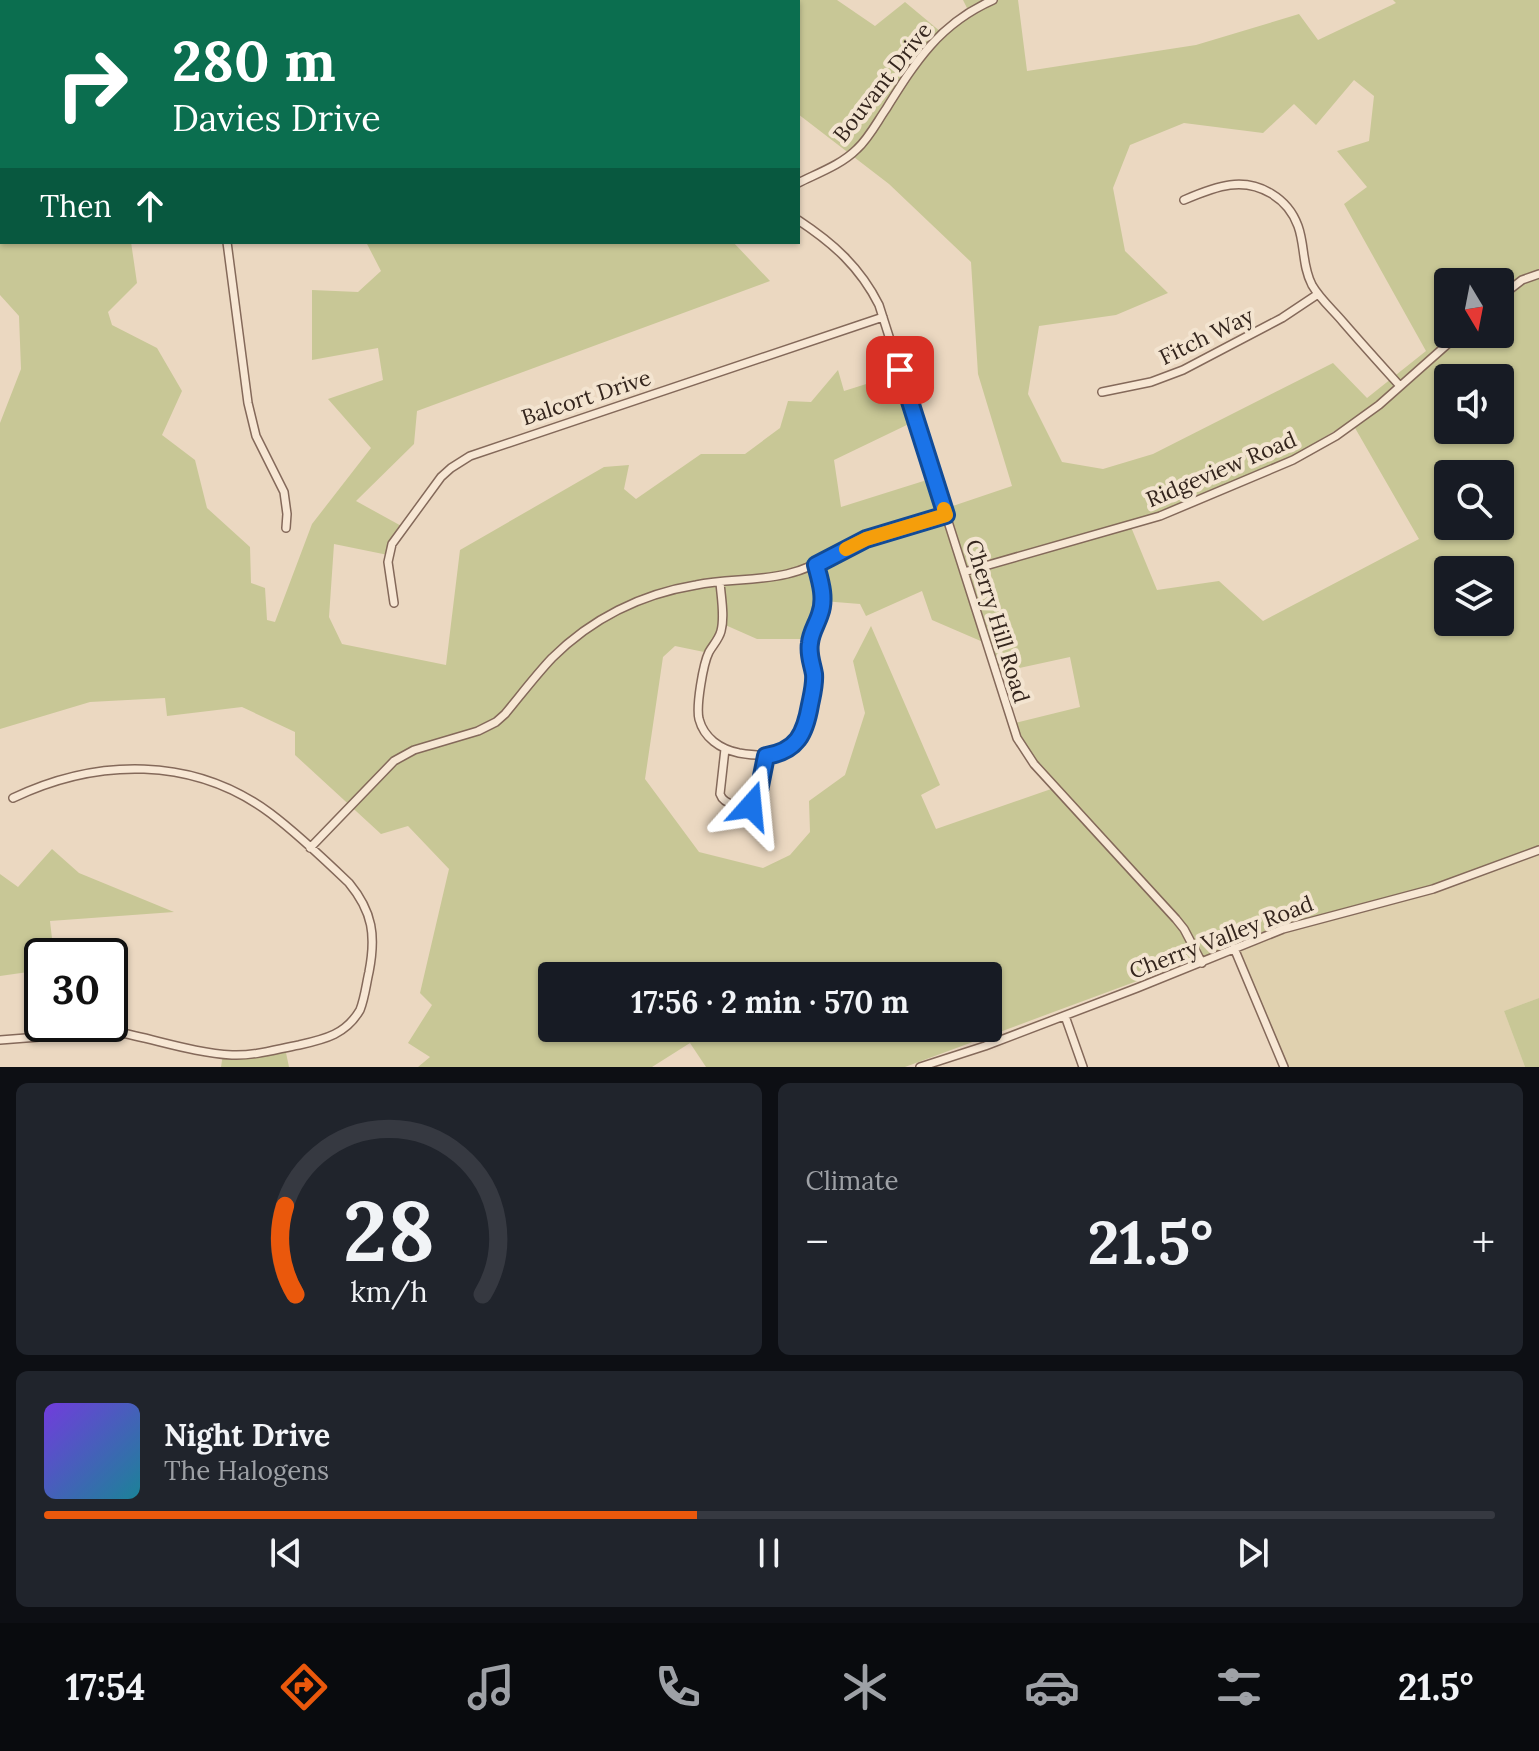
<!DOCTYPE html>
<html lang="en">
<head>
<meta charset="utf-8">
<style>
	:root { --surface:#171b24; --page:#20242c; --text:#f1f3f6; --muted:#9ea1a6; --line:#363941; --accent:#ea580c }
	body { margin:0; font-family:Lora,serif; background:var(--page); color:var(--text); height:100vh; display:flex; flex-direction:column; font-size:30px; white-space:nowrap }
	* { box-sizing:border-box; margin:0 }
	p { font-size:26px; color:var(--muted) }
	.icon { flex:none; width:44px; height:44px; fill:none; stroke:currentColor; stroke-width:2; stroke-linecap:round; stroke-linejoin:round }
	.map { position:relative; height:1067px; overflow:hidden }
	.panel { display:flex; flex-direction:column; gap:16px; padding:16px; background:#0d0f14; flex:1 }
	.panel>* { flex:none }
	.top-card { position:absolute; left:0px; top:0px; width:800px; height:244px; box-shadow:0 2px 6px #0004; background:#0b6e4f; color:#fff; overflow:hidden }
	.needle { width:52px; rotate:170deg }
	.buttons { position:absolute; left:1434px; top:268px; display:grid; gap:16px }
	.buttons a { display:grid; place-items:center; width:80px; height:80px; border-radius:8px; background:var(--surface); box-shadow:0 2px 6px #0004; font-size:40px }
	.speed { position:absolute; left:24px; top:938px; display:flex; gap:16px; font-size:40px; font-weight:700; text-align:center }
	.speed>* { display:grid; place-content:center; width:104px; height:104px; border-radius:50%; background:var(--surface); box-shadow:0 2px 6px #0004; line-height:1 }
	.speed .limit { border:4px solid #111; border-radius:12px; background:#fff; color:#111 }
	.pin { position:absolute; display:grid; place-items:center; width:68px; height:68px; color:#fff; margin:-34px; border-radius:16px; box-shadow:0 4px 12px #0006 }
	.me { position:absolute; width:88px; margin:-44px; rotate:18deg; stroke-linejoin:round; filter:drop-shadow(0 0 6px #0008) }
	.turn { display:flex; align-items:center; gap:28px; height:168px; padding:0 40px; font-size:36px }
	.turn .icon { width:104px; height:104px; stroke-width:2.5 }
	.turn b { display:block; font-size:56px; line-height:68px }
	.then { display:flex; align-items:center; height:76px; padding:0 40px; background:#0003; gap:16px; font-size:30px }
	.big { font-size:60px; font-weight:700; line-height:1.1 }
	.panel .widget { flex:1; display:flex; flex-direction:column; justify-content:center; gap:12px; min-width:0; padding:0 28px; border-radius:12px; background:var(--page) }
	.panel .dial { align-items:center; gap:0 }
	.dial svg { height:208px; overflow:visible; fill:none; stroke:var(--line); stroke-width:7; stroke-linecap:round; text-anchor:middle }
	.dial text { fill:var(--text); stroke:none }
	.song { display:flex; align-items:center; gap:24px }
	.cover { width:96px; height:96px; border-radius:12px; background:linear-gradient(135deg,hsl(260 70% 55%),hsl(190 70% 35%)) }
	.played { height:8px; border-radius:4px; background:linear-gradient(90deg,var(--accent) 45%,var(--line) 45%) }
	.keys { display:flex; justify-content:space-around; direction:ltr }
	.heat { display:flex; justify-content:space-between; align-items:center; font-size:44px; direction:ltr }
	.panel .tiles { flex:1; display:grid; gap:16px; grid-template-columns:1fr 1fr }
	.widget:last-child { grid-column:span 2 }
	.trip { position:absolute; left:538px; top:962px; width:464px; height:80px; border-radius:8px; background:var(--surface); box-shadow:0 2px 6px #0004; font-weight:700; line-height:80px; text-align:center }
	.menu { display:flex; height:128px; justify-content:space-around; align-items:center; background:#090b0e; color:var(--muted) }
	.menu .icon { width:56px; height:56px }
	.menu .on { color:var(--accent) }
	.menu b { font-size:36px; color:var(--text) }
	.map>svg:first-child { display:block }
	.farmland { fill:#e0d1af }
	.green { fill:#c8c796; fill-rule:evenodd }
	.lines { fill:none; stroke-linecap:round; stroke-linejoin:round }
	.minor-casing { stroke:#84695a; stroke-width:10 }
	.minor { stroke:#f7e7d4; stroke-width:7 }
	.route-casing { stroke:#114b97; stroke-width:20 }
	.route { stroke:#1a73e8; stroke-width:14 }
	.slow { stroke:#f59e0b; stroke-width:14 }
	.labels { text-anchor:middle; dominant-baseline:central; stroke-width:8; stroke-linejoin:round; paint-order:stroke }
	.street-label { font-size:22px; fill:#34251d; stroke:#f3e4d0 }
</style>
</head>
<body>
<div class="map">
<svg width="1539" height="1067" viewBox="0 0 1539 1067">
	<rect width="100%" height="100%" fill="#ebd8c1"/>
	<path class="farmland" d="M1539,848V998L1504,1011L1525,1067H1284L1229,947Z"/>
	<path class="green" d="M256,0H380V2H256Z
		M548,0H686L689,2H552Z
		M728,0H837L875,26L905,2L941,32L968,10L963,0H1018L1027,71L1196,45L1299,14L1318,40L1396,3L1393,0H1539V848L1491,870L1229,947L905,1067H706L690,1043L652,1067H418L430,1057L408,1043L432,1005L420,993L449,869L408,826L381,834L295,755V732L242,707L167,716L165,698L90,702L0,729V423L21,369L19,316L0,295V183H2V242H131L137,283L108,312L112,325L157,348L182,391L162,435L195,460L207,508L250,547L251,583L265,588L267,620L275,622L312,524L371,448L328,399L383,380L378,348L312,360V290L358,292L381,271L366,242H733L770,281L417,411L414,444L356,501L405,528L388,555L334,544L329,617L342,644L446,665L460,550L604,467L629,465L624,489L636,499L701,454H745L780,428L788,401L811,402L838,370L844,391L898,374L913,422L834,460L841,507L930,479L941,510L1012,486L978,374L971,262L889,184L798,114V2H726ZM1354,80L1374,96L1369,141L1337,151L1367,187L1344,204L1426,351L1367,398L1333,363L1153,454L1103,469L1062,462L1028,394L1039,326L1116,315L1168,293L1125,251L1113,188L1130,145L1184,123L1263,133L1294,104L1316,125ZM1448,282H1500V334H1448ZM1448,378H1500V430H1448ZM1351,421L1419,539L1263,621L1219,581L1157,590L1131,527L1257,478ZM1448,474H1500V526H1448ZM1448,570H1500V622H1448ZM922,591L932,620L983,642L992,674L1070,657L1080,707L1011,724L1054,788L936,829L921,795L940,785L871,626L853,661L865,713L845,775L809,801L810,832L790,855L763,868L699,852L645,779L663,657L675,646L709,653L723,624L757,639H810L823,601L860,604L866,616ZM552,976H988V1028H552Z
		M52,849L79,873L174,912L50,921L54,956H42V970L0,976V874L18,887Z
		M1539,998V1067H1525L1504,1011Z
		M285,1048L289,1067H221L223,1054Z"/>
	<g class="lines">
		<defs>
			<path id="minor" d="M133,0L135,2
				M605,0L607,2
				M0,127L2,128
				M798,183C818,173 841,165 857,149C869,138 877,122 886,109C916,61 939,24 993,0
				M1184,200C1198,194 1214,187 1230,185C1259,181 1288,198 1298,226C1305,245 1302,266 1312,285C1320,299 1333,310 1343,322C1362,344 1381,365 1400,386
				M798,220C833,243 860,267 879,305L1017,738L1034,764L1176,919L1184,929L1202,963
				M227,242L248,403L256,436L284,492L287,514L286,528
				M1500,297L1522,280L1539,274
				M1102,392L1151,382L1183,370L1282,318L1318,294
				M964,572L1160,516L1293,460L1336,436L1379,405L1459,334
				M720,582C721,597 725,616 721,631C719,639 713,645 709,652C703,664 696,706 699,719C704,738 720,749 739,753C780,760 801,753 809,709C811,699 814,689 814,678C813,668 809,658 809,648C809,635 816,625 820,613C825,598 820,580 816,565
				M394,603L388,562L392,544L441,477L451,468L470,456L883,317
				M725,749L720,794C724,806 744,808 755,804L766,756
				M310,848L394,761L414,750L478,731L496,722L505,714C520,696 535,676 552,658C591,619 641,594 696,585C726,579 757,581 787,574C814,568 834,553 859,542C886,529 917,524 946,515
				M1234,948L1284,1067
				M1065,1016L1083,1067
				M0,1040L103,1032H117C155,1039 194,1053 232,1055C255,1056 277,1049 299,1045C326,1039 346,1034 360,1010C365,997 366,985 369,972C376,936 373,912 349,883C324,859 298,834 270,813C193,756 97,758 13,798
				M920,1067L985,1046L1137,988L1283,929L1433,889L1539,850"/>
		</defs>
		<use href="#minor" class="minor-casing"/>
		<use href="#minor" class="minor"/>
	</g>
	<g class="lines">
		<defs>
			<path id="route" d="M751,806L757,801L766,756C797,751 805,734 810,705C812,695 815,684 814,674C812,663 808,654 810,643C811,632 817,624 820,614C826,598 820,580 816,565L866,539L946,515L900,370"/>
		</defs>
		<use href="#route" class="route-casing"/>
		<use href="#route" class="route"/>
		<path class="slow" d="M846,549L866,539L946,515L944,509"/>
	</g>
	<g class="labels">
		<g class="street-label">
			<text transform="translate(882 82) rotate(-52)">Bouvant Drive</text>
			<text transform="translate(1206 336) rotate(-26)">Fitch Way</text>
			<text transform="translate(586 397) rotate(-18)">Balcort Drive</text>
			<text transform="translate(1221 469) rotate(-23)">Ridgeview Road</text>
			<text transform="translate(998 621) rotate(73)">Cherry Hill Road</text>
			<text transform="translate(1221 937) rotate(-21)">Cherry Valley Road</text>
		</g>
	</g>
</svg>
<div class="buttons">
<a><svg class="needle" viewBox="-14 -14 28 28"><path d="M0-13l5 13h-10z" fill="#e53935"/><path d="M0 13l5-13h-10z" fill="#9ea1a6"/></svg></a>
<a><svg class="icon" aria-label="sound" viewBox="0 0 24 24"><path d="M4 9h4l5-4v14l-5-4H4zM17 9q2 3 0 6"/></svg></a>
<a><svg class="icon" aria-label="search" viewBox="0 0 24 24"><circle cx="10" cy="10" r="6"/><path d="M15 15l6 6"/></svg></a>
<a><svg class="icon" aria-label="layers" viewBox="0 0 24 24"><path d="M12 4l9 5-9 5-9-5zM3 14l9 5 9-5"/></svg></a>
</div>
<div class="speed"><div class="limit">30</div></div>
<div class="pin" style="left:900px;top:370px;background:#d93025"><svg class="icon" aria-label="arrive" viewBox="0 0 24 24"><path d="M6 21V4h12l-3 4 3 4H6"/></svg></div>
<svg class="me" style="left:751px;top:806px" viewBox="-20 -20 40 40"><path d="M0-17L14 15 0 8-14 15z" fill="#1a73e8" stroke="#fff" stroke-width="4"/></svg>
<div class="trip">17:56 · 2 min · 570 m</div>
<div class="top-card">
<div class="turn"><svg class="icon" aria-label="right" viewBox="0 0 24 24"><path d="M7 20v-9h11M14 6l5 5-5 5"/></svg><div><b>280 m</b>Davies Drive</div></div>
<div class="then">Then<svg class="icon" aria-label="ahead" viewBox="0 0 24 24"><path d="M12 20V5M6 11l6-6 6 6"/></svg></div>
</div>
</div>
<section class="panel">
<div class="tiles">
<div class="widget dial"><svg viewBox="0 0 100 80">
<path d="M14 69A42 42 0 1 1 86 69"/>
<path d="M14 69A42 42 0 0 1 10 35" stroke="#ea580c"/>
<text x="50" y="56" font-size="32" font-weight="700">28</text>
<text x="50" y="72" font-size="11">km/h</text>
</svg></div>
<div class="widget"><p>Climate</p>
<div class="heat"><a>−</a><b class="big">21.5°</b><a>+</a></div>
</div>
<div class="widget">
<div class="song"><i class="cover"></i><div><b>Night Drive</b><p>The Halogens</p></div></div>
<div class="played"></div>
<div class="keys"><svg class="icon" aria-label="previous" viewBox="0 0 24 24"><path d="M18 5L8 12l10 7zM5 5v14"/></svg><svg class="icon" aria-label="pause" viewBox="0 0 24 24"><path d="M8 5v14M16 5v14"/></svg><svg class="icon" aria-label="next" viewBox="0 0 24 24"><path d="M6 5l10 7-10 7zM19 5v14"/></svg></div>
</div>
</div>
</section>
<nav class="menu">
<b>17:54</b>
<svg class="icon on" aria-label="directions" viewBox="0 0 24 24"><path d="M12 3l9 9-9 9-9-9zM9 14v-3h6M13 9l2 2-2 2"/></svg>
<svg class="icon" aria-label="music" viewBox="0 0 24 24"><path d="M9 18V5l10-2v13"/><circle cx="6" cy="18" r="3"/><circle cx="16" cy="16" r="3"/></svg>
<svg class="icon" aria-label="phone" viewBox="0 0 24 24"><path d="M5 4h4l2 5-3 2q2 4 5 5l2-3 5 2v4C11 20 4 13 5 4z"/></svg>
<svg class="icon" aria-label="climate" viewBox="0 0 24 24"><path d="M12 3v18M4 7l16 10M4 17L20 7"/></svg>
<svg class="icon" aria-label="car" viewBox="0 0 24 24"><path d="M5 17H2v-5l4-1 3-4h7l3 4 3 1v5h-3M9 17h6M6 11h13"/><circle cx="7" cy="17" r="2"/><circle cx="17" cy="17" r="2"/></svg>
<svg class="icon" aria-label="filters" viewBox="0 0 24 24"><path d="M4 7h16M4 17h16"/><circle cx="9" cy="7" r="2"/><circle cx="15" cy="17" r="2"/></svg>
<b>21.5°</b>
</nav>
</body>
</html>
